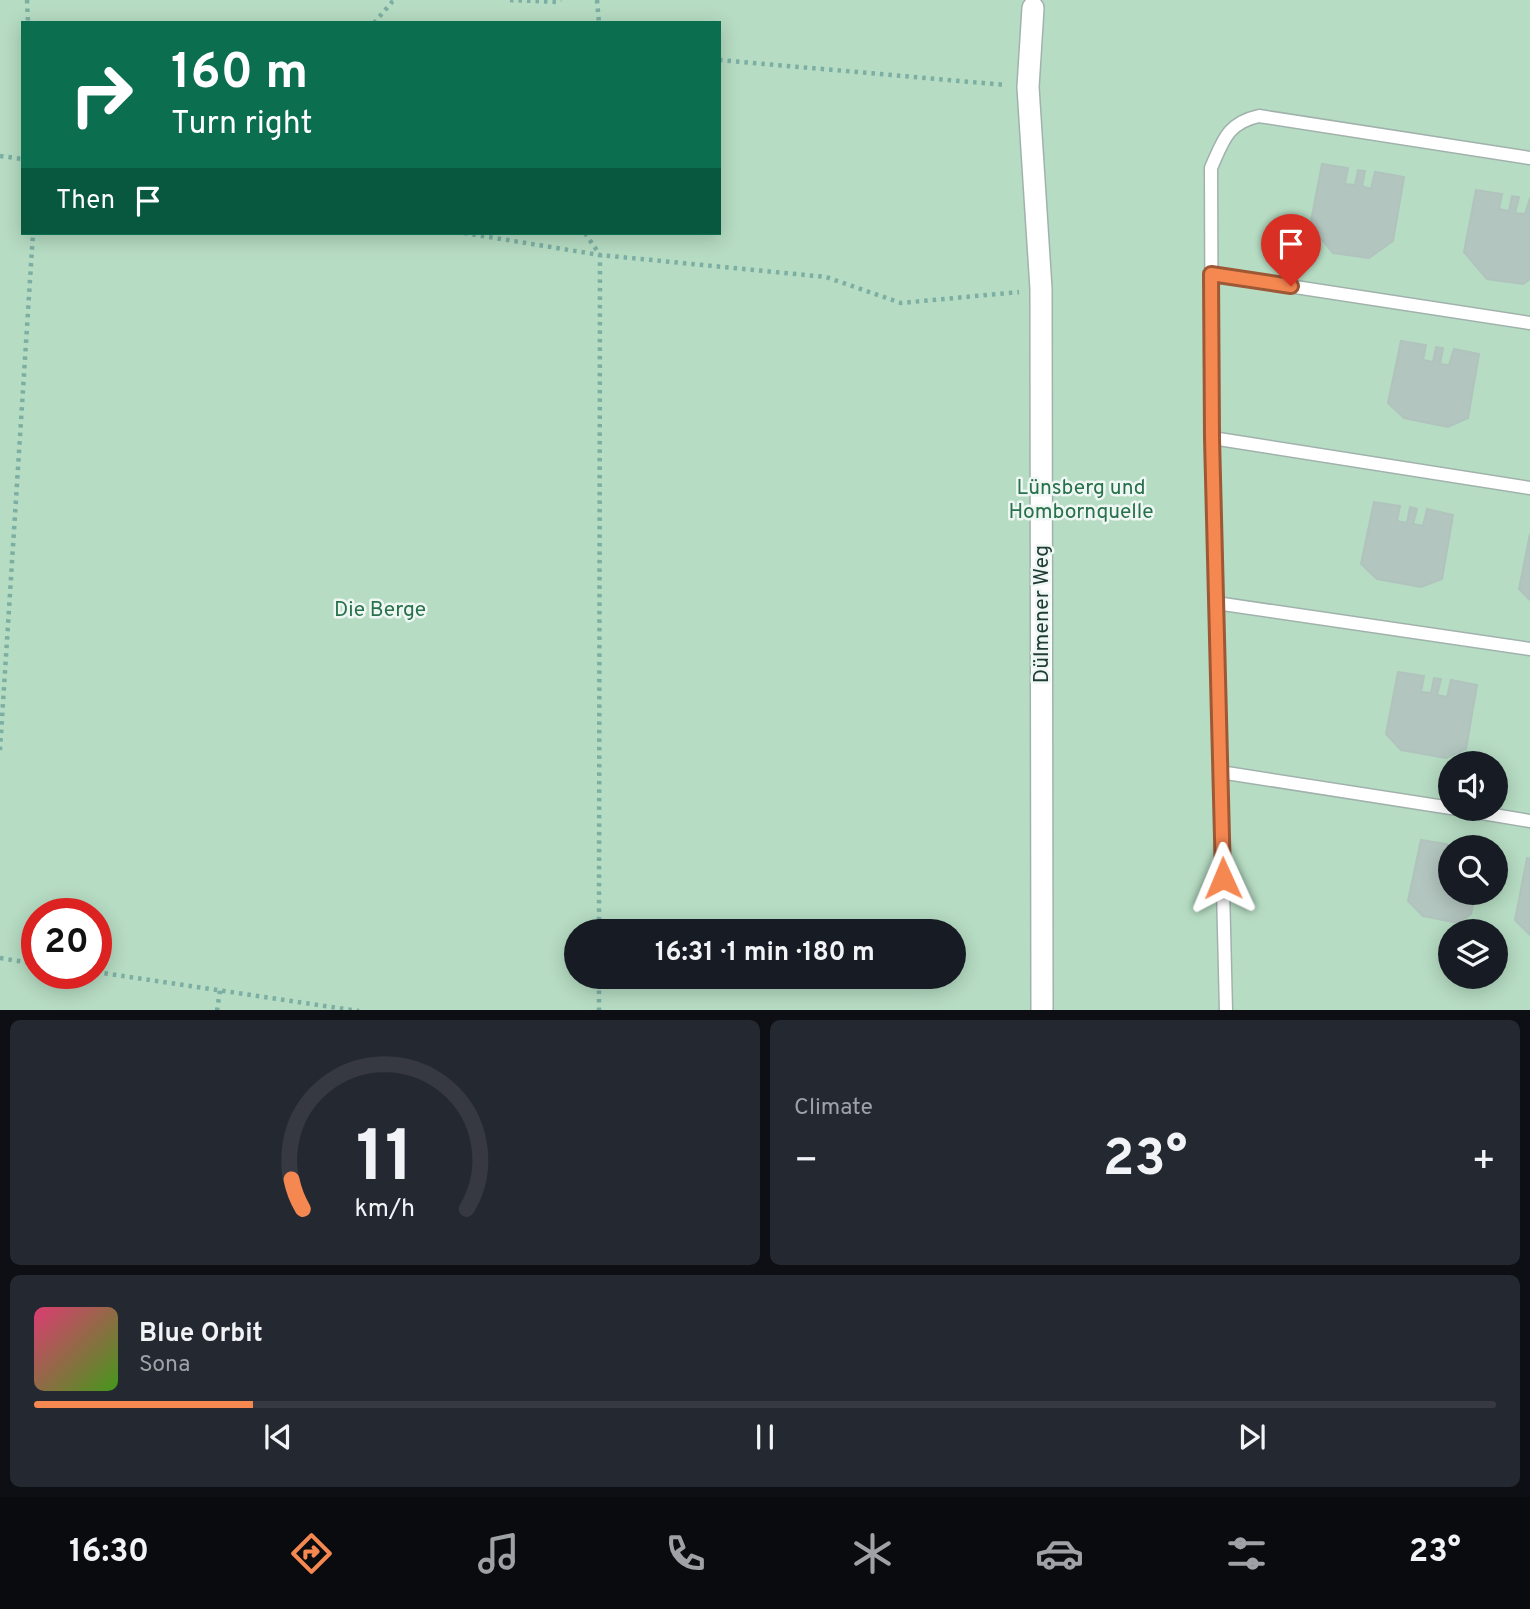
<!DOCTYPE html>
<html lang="en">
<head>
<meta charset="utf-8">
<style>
	:root { --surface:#171b24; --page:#242831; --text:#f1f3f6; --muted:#9ea1a6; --line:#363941; --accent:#f58751 }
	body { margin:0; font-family:Overpass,sans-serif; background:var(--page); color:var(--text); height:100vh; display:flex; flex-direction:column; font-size:26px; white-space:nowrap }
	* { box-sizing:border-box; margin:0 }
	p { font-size:23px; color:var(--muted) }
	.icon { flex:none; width:38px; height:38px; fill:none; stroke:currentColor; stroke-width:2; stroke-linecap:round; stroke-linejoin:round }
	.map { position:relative; height:1010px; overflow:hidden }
	.drawer { display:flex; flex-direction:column; gap:10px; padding:10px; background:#0d0f14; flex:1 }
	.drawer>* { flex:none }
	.hud { position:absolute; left:21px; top:21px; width:700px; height:214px; border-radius:0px; box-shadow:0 4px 18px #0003; background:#0b6e4f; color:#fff; overflow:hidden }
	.controls { position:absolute; left:1438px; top:751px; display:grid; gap:14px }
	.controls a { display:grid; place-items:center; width:70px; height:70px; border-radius:50%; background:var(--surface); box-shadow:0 4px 18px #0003; font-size:35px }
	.speed { position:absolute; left:21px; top:898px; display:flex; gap:14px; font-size:35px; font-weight:700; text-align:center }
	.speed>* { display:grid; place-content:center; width:91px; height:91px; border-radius:50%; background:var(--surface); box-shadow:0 4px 18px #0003; line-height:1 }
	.speed .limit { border:10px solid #d22; background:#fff; color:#111 }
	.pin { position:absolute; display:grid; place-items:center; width:60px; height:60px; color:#fff; margin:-72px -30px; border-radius:50% 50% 50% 0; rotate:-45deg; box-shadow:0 0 7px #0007 }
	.pin .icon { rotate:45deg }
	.me { position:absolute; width:77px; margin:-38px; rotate:359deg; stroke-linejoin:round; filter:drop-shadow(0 0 5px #0008) }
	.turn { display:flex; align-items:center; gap:24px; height:147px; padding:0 35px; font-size:32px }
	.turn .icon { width:91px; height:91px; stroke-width:2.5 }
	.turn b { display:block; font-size:49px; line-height:60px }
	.then { display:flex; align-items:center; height:66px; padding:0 35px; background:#0003; gap:14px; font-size:26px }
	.big { font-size:52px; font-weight:700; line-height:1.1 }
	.drawer .tile { flex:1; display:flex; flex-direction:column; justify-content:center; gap:10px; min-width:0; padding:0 24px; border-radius:10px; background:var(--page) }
	.drawer .dial { align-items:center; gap:0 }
	.dial svg { height:182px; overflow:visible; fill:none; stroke:var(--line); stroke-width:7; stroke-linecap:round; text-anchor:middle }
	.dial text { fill:var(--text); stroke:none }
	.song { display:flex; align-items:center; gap:21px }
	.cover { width:84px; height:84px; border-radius:10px; background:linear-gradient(135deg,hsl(340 70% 55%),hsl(100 70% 35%)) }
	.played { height:7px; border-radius:4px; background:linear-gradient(90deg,var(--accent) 15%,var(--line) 15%) }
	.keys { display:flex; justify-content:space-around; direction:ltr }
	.heat { display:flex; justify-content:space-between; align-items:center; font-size:38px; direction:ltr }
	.drawer .tiles { flex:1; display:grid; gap:10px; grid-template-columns:1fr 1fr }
	.tile:last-child { grid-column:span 2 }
	.trip { position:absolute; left:564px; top:919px; width:402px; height:70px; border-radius:35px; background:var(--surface); box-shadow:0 4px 18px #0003; font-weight:700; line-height:70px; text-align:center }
	.menu { display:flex; height:112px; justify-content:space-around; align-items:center; background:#090b0e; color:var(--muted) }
	.menu .icon { width:49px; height:49px }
	.menu .current { color:var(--accent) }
	.menu b { font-size:32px; color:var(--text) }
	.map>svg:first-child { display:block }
	.green { fill:#b6dcc3; fill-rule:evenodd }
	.building { fill:#b3c5bf; stroke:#b0c3bd; stroke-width:2 }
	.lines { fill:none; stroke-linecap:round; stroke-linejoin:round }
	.service-casing { stroke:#a1b2ad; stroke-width:15 }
	.minor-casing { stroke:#a1b2ad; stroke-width:24 }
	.path { stroke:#7daea3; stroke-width:4.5; stroke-dasharray:3.5 5; stroke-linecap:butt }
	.service { stroke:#fff; stroke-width:12 }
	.minor { stroke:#fff; stroke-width:21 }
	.route-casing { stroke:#9f5835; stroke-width:18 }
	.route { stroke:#f58751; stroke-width:12 }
	.labels { text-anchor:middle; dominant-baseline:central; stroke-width:5; stroke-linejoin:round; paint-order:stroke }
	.park-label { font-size:21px; fill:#29714b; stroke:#eef7f3 }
	.street-label { font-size:21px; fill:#1f3a35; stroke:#eef7f3 }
</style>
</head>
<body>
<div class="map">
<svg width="1530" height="1011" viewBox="0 0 1530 1011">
	<rect width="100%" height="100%" fill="#deeae6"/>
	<path class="green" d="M0,0H1530V1010L0,1011ZM23,23H719V233H23ZM1451,763H1496V808H1451ZM1451,847H1496V892H1451ZM37,914H96V973H37ZM576,931H954V976H576ZM1451,931H1496V976H1451Z"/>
	<path class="building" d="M1322,164L1348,168L1345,184L1355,185L1358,170L1365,171L1362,186L1371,189L1375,172L1404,177L1393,241L1369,258L1333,253L1310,226Z
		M1476,190L1502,194L1499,209L1509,211L1512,196L1519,197L1515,213L1525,214L1530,198V279L1523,284L1487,279L1464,252Z
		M1401,341L1426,345L1423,360L1433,362L1436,347L1443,348L1440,364L1449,365L1454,349L1479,354L1468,418L1448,427L1404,418L1388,403Z
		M1374,502L1400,506L1397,521L1407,523L1410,507L1417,509L1413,524L1423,526L1427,509L1453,515L1442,579L1421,587L1377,579L1361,564Z
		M1530,534V600L1519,589Z
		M1398,672L1424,676L1421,692L1431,693L1434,678L1441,679L1437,695L1447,697L1451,680L1477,685L1466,749L1446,758L1401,750L1386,734Z
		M1421,840L1447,844L1443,859L1451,860V892H1476L1471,914L1458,923L1423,916L1408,901Z
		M1527,858L1530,859V935L1515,920Z"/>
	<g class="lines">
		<defs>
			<path id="service" d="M1211,274L1530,323
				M1212,438L1530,488
				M1216,603L1530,649
				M1220,772L1451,808
				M1452,808L1530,821
				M1226,1011L1212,438L1211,168C1223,141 1227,123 1259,116L1530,158"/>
			<path id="minor" d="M1033,8L1028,87L1041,289L1042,1011"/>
		</defs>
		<use href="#service" class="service-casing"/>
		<use href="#minor" class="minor-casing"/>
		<path class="path" d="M27,0L28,23
			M510,0L557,2L561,0
			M597,0L599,23
			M374,23L392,2L396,0
			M719,60L1006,85
			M0,156L23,159
			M464,233L600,255L826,277L901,303L1019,292
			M585,233L600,255L599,931
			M0,750L33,233
			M0,958L37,964
			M96,972L359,1011
			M217,1011L220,990
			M599,1011V976"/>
		<use href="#service" class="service"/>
		<use href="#minor" class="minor"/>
	</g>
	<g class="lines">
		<defs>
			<path id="route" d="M1223,878L1212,438L1211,274L1291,286"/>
		</defs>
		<use href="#route" class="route-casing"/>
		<use href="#route" class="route"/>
	</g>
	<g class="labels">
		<g class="park-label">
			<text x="1081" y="488">Lünsberg und<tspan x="1081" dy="24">Hombornquelle</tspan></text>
			<text x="380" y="610">Die Berge</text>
		</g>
		<g class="street-label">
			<text transform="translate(1042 614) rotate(-90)">Dülmener Weg</text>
		</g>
	</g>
</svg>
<div class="controls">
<a><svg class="icon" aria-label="sound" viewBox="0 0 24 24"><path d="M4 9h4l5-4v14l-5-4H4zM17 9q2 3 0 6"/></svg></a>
<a><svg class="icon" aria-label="search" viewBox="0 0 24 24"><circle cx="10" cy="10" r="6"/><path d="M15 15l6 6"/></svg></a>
<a><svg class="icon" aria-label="layers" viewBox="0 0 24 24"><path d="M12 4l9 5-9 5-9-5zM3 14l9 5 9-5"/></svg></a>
</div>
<div class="speed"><div class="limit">20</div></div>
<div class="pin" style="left:1291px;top:286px;background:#d93025"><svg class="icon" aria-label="arrive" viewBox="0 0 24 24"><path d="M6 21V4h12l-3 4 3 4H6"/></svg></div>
<svg class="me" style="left:1223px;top:878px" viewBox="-20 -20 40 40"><path d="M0-17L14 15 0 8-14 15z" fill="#f58751" stroke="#fff" stroke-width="4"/></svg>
<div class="trip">16:31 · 1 min · 180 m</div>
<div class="hud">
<div class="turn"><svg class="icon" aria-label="right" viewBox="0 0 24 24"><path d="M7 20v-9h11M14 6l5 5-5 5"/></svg><div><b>160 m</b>Turn right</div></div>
<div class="then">Then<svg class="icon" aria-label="arrive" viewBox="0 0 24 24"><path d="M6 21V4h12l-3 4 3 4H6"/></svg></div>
</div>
</div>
<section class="drawer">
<div class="tiles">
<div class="tile dial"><svg viewBox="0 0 100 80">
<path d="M14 69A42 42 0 1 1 86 69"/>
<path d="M14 69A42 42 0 0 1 9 56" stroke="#f58751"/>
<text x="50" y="56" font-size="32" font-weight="700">11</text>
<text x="50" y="72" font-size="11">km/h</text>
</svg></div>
<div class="tile"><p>Climate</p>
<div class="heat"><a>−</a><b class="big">23°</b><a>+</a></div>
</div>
<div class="tile">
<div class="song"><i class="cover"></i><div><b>Blue Orbit</b><p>Sona</p></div></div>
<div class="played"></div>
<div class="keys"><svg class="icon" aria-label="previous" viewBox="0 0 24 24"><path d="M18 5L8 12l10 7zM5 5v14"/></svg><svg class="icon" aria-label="pause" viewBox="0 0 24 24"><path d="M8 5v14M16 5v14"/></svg><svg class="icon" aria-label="next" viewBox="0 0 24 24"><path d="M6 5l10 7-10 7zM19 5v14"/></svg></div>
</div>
</div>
</section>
<nav class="menu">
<b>16:30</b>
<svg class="icon current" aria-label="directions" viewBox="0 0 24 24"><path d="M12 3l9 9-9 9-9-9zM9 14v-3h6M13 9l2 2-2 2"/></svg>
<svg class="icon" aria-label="music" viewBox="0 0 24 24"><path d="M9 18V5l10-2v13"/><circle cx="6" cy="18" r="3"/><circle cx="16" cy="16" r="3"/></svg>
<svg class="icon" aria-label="phone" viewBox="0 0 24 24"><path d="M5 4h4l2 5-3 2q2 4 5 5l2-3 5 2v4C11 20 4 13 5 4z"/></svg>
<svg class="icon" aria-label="climate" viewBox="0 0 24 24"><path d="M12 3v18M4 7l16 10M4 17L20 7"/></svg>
<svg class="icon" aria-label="car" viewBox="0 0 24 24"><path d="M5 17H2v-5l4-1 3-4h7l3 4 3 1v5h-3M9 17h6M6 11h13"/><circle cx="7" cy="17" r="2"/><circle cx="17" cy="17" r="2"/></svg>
<svg class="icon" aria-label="filters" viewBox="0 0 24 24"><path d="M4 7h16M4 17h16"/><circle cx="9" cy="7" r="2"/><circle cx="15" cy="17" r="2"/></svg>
<b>23°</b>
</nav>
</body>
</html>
